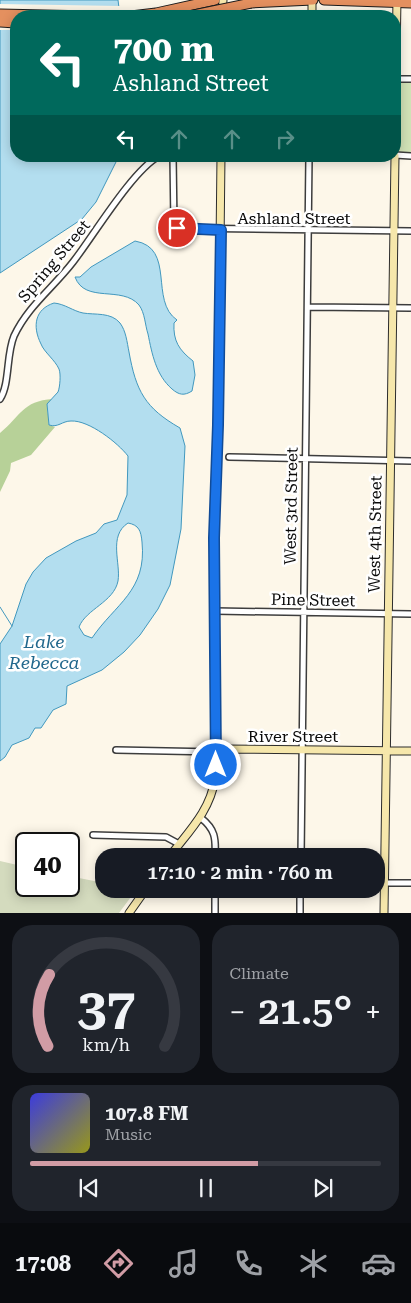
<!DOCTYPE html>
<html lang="en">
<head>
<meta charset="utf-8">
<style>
	:root { --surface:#171b24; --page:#20242c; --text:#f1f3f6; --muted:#9ea1a6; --line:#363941; --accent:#d19ca5 }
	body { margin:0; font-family:"Roboto Serif",serif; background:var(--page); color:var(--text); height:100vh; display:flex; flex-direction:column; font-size:19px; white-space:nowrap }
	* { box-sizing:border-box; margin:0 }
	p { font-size:16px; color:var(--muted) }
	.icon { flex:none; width:28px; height:28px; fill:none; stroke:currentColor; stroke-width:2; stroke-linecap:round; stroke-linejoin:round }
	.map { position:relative; height:913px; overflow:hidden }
	.details { display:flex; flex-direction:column; gap:12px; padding:12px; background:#0d0f14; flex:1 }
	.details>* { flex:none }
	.hud { position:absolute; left:10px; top:10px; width:391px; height:152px; border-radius:20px; box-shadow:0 2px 12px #0003; background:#00695c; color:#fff; overflow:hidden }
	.speed { position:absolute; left:15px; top:832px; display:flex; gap:10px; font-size:25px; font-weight:700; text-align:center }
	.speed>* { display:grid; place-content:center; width:65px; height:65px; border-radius:50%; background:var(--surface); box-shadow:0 2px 12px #0003; line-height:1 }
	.speed .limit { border:2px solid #111; border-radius:8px; background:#fff; color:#111 }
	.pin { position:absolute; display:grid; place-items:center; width:42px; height:42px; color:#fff; margin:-21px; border:2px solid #fff; border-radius:50%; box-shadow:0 1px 5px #0007 }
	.me { position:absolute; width:55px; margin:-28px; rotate:0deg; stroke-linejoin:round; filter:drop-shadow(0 0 4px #0008) }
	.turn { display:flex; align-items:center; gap:18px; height:105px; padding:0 20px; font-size:22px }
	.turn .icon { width:65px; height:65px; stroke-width:2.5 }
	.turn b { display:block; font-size:35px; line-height:42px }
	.lanes { display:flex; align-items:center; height:48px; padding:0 20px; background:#0003; justify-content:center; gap:25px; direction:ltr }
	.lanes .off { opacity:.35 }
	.big { font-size:38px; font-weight:600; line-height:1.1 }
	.details .tile { flex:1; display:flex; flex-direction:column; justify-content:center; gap:8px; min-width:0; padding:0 18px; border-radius:20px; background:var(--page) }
	.details .dial { align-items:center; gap:0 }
	.dial svg { height:130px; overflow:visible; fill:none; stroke:var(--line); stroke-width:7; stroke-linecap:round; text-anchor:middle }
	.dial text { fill:var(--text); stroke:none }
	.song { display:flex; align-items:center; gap:15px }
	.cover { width:60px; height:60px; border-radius:8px; background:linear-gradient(135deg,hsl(240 70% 55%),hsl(60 70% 35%)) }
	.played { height:5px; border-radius:2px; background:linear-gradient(90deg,var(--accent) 65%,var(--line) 65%) }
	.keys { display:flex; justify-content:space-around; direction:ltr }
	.heat { display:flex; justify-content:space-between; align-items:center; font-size:28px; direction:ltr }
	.details .tiles { flex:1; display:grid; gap:12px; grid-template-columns:1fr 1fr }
	.tile:last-child { grid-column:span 2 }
	.trip { position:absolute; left:95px; top:848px; width:290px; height:50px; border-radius:20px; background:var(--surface); box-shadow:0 2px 12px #0003; font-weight:600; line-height:50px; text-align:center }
	.menu { display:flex; height:80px; justify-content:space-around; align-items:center; background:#090b0e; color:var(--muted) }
	.menu .icon { width:35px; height:35px }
	.menu .on { color:var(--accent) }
	.menu b { font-size:22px; color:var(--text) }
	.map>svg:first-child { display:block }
	.green { fill:#d2e3b7 }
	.forest { fill:#b7d198 }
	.cemetery { fill:#d4dbbe }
	.water { fill:#b3deef; stroke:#4298be; fill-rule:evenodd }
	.pier { fill:#fdf7e9 }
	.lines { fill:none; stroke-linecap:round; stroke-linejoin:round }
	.stream { stroke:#4298be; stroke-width:1 }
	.street-casing { stroke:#3d3d3d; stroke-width:8 }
	.secondary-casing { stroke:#2c2c2c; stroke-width:9 }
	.highway-casing { stroke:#1b1b1b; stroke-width:11 }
	.street { stroke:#fff; stroke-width:5 }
	.secondary { stroke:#f6e7ab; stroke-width:7 }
	.highway { stroke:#e4905f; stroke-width:9 }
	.highway-bridge-casing { stroke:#1b1b1b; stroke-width:11; stroke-linecap:butt }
	.highway-bridge { stroke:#e4905f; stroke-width:9 }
	.route-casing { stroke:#114b97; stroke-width:12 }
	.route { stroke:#1a73e8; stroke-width:9 }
	.labels { text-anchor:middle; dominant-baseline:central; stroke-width:5; stroke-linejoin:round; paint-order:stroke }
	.street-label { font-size:16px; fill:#0a0a0a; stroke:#fff }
	.water-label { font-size:18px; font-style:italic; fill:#22688d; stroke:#fff }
</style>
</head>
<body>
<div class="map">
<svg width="411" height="913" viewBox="0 0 411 913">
	<rect width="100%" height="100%" fill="#fdf7e9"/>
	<path class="green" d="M395,79H411V156L395,155Z"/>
	<path class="forest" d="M53,399L47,404L49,425L55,427L31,455L11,463L10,471L0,492V433C21,416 22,401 53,399Z"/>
	<path class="cemetery" d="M0,861L26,867V886H69V876L104,883V889L136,890L119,913H0Z"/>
	<path class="water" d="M0,0H118L120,16H16V156H119L96,202L82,219L0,273Z
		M135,241C176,248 149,301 177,320L174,323C173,341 179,350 193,361L195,375L192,391C184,396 179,395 172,389C156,375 152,354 148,334C145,325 145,313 139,305C122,285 85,304 75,277H80L91,267Z
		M54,303C65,304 73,311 83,313C95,315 111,312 120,323C126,331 127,342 129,352C136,391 145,408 180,428L185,446L181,529L170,585L158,609L140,635L124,652L102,670L67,686L66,704L53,710L41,728H35L29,738L12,745L5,757L0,761V644L12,626L26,584L33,572L46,558L76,541L96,533L104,524L117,520L127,495L128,456C118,443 89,420 71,421C62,421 58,428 49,425L47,404L58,392C60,387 61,374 59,369C55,360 44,352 41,344C32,326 35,309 54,303ZM128,523C139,525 141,531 142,542C147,591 115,604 92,638L84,635L79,627C86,609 114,602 118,581C121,563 108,536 128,523Z"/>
	<path class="pier" d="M0,4L121,6L123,16H16V30H0Z"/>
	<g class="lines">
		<path class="stream" d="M0,607L12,626"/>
		<defs>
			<path id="street" d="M395,79H411
				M395,155L411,156
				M173,156L174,226L177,228L411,231
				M308,307L411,308
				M0,399C10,384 6,355 14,336C28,306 53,288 73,262C94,235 132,171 159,156
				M229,457L411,461
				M215,611L411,614
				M116,750L216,752
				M201,818C215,829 216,838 215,856
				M93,835L166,837L179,844
				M301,856L309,156
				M376,883H411
				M215,913V889
				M300,913V889"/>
			<path id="secondary" d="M222,16L223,0
				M312,16V0
				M395,113L397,0
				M216,752L223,749L411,751
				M170,856C189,831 210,811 215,779L214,539L218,425L221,156
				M129,913L146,889
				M384,913L395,156"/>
			<path id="highway" d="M324,0L411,3
				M251,3L313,0
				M0,14L91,16
				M131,16L156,13L215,0
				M0,22L16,23"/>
		</defs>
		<use href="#street" class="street-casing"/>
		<use href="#secondary" class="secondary-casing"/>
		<use href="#highway" class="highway-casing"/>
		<use href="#street" class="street"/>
		<use href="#secondary" class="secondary"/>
		<use href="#highway" class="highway"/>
		<defs>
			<path id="highway-bridge" d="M189,16L251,3"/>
		</defs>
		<use href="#highway-bridge" class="highway-bridge-casing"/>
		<use href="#highway-bridge" class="highway-bridge"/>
	</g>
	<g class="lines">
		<defs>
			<path id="route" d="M177,228L221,230L218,425L214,538L216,765"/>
		</defs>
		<use href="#route" class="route-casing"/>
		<use href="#route" class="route"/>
	</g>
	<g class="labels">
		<g class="street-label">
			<text x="294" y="218">Ashland Street</text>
			<text transform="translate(54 261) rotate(-50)">Spring Street</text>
			<text transform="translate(291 506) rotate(-89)">West 3rd Street</text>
			<text transform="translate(375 534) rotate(-89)">West 4th Street</text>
			<text transform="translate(313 600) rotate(1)">Pine Street</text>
			<text x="293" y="736">River Street</text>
		</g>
		<g class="water-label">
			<text x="44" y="641">Lake<tspan x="44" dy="21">Rebecca</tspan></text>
		</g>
	</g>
</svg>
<div class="speed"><div class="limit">40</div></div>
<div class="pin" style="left:177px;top:228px;background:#d93025"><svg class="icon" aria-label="arrive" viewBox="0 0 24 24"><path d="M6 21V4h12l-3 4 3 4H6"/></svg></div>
<svg class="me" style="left:216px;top:765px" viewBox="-20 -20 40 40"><circle r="17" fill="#1a73e8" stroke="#fff" stroke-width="3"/><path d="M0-11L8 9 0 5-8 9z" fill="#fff"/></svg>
<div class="trip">17:10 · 2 min · 760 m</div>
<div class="hud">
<div class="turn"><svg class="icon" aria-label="left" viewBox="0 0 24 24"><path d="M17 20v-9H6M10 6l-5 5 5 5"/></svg><div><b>700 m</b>Ashland Street</div></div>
<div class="lanes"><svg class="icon" aria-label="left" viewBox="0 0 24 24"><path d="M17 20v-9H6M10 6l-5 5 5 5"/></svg><svg class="icon off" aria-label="ahead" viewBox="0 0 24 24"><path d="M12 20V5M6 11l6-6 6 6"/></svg><svg class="icon off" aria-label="ahead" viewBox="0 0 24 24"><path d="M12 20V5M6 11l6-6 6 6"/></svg><svg class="icon off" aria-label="right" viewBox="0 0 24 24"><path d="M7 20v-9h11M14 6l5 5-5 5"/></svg></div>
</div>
</div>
<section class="details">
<div class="tiles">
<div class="tile dial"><svg viewBox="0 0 100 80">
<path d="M14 69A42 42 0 1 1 86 69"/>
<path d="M14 69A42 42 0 0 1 15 25" stroke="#d19ca5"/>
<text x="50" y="56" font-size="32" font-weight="700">37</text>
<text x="50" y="72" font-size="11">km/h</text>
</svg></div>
<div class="tile"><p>Climate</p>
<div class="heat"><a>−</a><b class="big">21.5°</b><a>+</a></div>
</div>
<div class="tile">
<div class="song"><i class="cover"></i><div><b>107.8 FM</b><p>Music</p></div></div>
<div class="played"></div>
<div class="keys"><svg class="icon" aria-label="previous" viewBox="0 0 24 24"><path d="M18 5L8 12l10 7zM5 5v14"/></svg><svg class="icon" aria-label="pause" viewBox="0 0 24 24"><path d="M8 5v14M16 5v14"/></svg><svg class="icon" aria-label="next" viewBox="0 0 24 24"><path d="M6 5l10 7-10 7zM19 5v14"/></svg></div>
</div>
</div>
</section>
<nav class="menu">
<b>17:08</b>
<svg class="icon on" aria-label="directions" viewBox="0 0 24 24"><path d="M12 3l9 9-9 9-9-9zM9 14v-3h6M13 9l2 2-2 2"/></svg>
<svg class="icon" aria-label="music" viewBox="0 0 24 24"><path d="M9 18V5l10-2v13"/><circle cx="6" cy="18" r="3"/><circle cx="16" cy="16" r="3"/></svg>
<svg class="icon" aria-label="phone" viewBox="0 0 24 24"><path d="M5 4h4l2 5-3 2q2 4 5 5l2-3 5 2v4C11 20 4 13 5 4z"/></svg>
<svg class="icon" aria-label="climate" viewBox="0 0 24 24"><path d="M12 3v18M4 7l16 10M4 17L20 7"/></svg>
<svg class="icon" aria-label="car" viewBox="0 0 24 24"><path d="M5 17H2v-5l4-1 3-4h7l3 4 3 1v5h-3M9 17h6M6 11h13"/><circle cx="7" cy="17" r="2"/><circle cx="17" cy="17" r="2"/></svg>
</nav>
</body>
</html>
